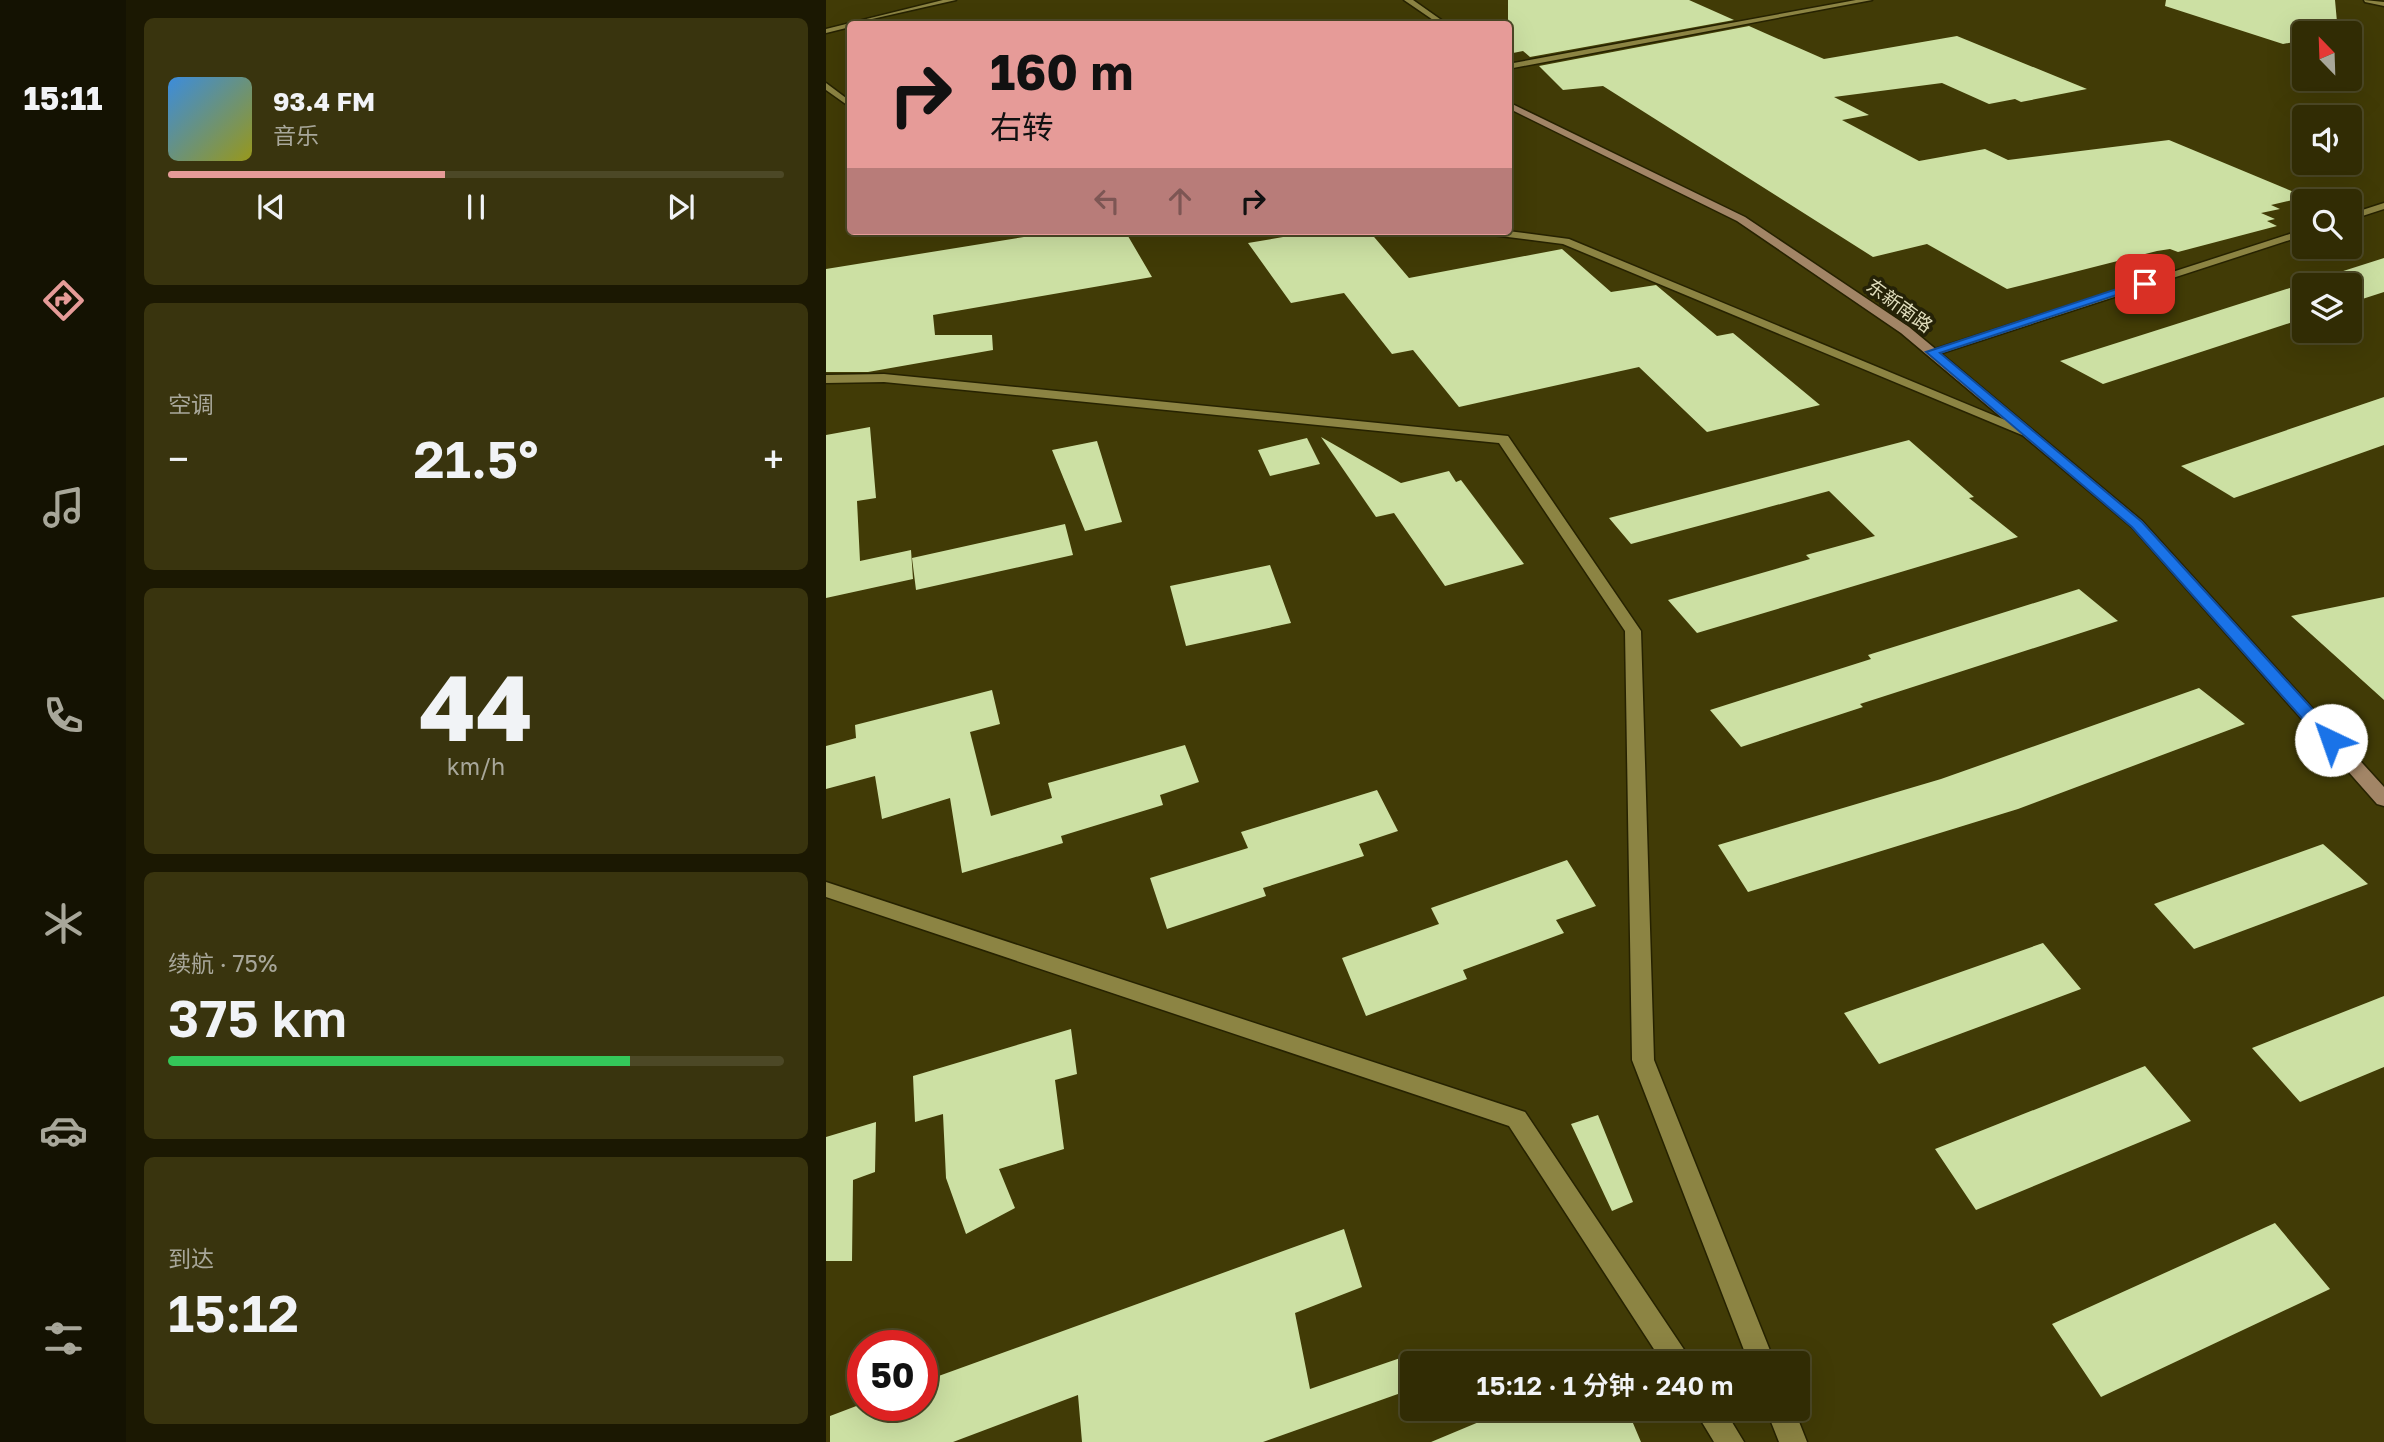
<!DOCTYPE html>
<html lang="zh">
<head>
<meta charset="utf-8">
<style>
	:root { --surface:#312c04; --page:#39340e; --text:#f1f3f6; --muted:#a8a79a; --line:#4c4826; --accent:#e69b98 }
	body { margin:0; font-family:"Golos Text","Noto Sans SC",sans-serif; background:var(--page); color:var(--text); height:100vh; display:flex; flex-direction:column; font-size:26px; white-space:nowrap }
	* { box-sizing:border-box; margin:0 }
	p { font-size:23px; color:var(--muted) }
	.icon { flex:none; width:38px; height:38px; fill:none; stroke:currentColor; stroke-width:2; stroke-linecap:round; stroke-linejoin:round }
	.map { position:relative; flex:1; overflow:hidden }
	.drawer { display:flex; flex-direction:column; gap:18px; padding:18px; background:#1b1802; width:700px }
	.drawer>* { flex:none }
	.guide { position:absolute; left:21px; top:21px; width:665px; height:214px; border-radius:7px; box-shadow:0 7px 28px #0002,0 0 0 2px var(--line); background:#e69b98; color:#111; overflow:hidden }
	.needle { width:46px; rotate:337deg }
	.buttons { position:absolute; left:1466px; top:21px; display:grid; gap:14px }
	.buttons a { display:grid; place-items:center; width:70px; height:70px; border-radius:7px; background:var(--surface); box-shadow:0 7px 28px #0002,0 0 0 2px var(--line); font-size:35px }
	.speed { position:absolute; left:21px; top:1330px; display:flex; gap:14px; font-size:35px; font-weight:700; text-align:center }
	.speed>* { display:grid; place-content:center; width:91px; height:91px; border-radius:50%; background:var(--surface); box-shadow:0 7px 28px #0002,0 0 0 2px var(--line); line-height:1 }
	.speed .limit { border:10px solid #d22; background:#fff; color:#111 }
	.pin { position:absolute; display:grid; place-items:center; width:60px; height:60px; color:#fff; margin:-30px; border-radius:14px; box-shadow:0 4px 10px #0006 }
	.me { position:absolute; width:77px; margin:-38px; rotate:318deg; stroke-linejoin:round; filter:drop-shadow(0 0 5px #0008) }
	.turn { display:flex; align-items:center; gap:24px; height:147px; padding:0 28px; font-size:32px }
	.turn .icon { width:91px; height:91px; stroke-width:2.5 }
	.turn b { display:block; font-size:49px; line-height:60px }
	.lanes { display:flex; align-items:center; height:66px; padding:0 28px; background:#0003; justify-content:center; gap:35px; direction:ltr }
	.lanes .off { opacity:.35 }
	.big { font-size:52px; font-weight:600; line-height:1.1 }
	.drawer .card { flex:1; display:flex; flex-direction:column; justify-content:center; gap:10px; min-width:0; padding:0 24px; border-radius:10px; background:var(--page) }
	.drawer .dial { align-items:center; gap:0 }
	.dial b { font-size:91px; line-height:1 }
	.song { display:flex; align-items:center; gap:21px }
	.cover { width:84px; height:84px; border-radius:10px; background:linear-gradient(135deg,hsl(210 70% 55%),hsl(60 70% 35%)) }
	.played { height:7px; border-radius:4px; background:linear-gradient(90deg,var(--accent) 45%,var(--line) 45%) }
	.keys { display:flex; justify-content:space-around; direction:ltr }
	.heat { display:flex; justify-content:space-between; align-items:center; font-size:38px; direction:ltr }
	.charge { height:10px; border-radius:5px; background:linear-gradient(90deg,#34c759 75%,var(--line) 0) }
	.trip { position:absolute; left:574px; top:1351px; width:410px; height:70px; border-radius:7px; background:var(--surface); box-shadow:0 7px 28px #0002,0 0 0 2px var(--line); font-weight:600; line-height:70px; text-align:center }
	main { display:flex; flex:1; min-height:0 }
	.menu { display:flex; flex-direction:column; width:126px; justify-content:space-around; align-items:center; background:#141202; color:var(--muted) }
	.menu .icon { width:49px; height:49px }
	.menu .current { color:var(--accent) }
	.menu b { font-size:32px; color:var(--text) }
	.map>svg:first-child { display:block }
	.building { fill:#cce0a3 }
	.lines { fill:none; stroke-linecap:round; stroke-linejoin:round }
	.minor-casing { stroke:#262200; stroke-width:3 }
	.tertiary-casing { stroke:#262200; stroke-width:3 }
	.secondary-casing { stroke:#262200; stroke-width:3 }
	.minor { fill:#8c8443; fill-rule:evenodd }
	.tertiary { fill:#8c8443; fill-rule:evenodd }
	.secondary { fill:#a28566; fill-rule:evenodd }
	.route { fill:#1a73e8; stroke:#114b97; stroke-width:2 }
	.labels { text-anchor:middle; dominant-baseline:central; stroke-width:7; stroke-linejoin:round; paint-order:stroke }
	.far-street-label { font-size:19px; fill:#e0ddbc; stroke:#252207 }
</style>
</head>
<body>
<main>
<nav class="menu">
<b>15:11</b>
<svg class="icon current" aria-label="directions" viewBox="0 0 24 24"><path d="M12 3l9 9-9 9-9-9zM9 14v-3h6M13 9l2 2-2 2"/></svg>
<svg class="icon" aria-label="music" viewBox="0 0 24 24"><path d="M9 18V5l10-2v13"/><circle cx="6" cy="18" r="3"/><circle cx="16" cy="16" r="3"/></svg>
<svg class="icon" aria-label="phone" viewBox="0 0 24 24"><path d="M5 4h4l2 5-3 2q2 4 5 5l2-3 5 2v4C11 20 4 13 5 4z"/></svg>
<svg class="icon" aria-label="climate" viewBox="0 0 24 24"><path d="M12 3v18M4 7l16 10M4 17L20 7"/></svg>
<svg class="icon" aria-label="car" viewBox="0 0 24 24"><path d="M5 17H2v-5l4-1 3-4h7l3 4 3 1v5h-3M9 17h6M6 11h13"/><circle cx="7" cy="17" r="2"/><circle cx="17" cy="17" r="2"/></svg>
<svg class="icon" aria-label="filters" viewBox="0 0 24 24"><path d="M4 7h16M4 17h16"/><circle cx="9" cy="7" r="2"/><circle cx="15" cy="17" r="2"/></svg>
</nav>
<section class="drawer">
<div class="card">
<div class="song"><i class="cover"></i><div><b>93.4 FM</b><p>音乐</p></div></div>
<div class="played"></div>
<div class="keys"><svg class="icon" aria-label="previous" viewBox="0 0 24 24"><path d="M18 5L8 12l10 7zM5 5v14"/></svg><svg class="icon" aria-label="pause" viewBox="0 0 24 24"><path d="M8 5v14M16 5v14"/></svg><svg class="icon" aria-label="next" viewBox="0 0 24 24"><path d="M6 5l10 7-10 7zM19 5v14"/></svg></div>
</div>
<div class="card"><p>空调</p>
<div class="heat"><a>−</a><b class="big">21.5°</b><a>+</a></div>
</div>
<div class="card dial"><b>44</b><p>km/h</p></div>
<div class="card"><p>续航 · 75%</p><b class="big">375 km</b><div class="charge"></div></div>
<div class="card"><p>到达</p><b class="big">15:12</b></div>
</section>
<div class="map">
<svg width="1558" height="1442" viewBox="0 0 1558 1442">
	<rect width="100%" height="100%" fill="#413b06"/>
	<path class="building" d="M682,0H863L908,20L704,57L697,51L682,54Z
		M1340,0H1509L1512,33H1479V40L1457,44L1339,6Z
		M923,26L998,59L1131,36L1261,89L1195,102L1189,99L1163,104L1116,83L1008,97L1043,115L1016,120L1093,161L1159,149L1182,160L1343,140L1480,197L1445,205L1454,209L1435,213L1449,219L1441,221L1451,226L1352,252L1344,249L1331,251L1181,289L1101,244L1047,257L777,86L737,90L713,66Z
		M254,231H299L326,277L107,315L109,335H166L167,350L42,372H0V269L223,233L225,236Z
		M492,231H543L583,278L736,249L785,292L830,285L891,336L907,333L994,405L881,432L813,367L633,407L587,350L566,354L518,293L465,303L422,243Z
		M1558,258V292L1524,303V285H1479V318L1277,384L1234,361Z
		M1558,397V445L1408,498L1355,466Z
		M44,427L50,498L31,501L34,561L85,550L87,579L0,598V435Z
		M495,437L575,483L623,471L630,482L635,480L698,564L619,586L568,513L550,517Z
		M481,438L494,464L444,476L432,450Z
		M1083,440L1148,497L1143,498L1192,537L871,633L842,600L984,559L980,555L1049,536L1003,491L805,544L783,518Z
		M271,441L296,522L259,531L226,450Z
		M239,524L247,555L90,590L86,558Z
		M444,565L465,623L360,646L344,586Z
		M1253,589L1292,621L1034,704L1037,707L915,747L884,710L1045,659L1042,655Z
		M1558,597V700L1465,616Z
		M1373,688L1419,724L1192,809L922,892L892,845L1115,779Z
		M166,690L174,724L144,732L165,816L226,798L222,783L359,745L373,782L334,795L337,805L235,836L237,843L136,873L124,798L56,819L49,776L0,789V746L30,738L29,725Z
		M551,790L572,831L533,844L538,856L437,888L440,896L341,929L324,878L422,848L415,832Z
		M1497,844L1542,884L1368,949L1328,904Z
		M741,860L770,906L730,920L738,933L637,970L641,979L540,1016L516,958L613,924L605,908Z
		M1217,943L1255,989L1053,1064L1018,1013Z
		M1558,996V1067L1474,1102L1426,1048Z
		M245,1029L251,1074L229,1080L238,1149L173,1169L189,1208L140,1234L120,1178L117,1114L89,1122L87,1076Z
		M1319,1066L1365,1121L1150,1210L1109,1149Z
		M772,1115L807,1202L786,1211L745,1124Z
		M50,1122L49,1172L27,1180L26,1261H0V1137Z
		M1449,1223L1504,1289L1275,1397L1226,1324Z
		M518,1229L536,1287L469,1313L484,1389L586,1354V1389L437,1442H256L252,1395L127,1442H4V1416L33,1405H96V1382Z
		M684,1409H801L815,1442H605Z"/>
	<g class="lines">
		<defs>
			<path id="minor" d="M117,0H130L24,24V27L0,33V29Z
				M578,0H587L621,24H613Z
				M1030,0H1046L682,69V64Z
				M1538,0L1558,2V6L1539,2Z
				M0,83L24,101V107L0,90Z
				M653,231H682L743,239L1208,432L1206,435H1196L737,244L658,234Z
				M58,374L682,436L815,631L828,1060L949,1363H923L806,1060L799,631L673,443L58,382L0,383V375Z
				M0,882L699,1112L861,1354L865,1363H837L683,1126L0,897Z
				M868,1409H898L918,1442H888Z
				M940,1409H968L981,1442H953Z"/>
			<path id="tertiary" d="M1558,203V209L1524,220V214Z
				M1479,229V235L1110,355L1100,352Z"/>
			<path id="secondary" d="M682,102L919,217L1083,327L1316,521L1558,787V806L1551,804L1306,527L1075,333L911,221L682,108Z"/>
		</defs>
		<use href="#minor" class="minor-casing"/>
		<use href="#tertiary" class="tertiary-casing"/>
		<use href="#secondary" class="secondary-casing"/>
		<use href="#minor" class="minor"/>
		<use href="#tertiary" class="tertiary"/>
		<use href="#secondary" class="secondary"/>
	</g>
	<path class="route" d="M1315,281L1324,284L1114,353L1316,522L1511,736L1513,740L1511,744H1499L1306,527L1100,352Z"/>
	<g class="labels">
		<g class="far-street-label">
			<text transform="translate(1074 305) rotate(36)">东新南路</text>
		</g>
	</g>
</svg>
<div class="buttons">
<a><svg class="needle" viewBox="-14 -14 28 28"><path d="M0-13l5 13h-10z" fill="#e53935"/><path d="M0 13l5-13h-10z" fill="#a8a79a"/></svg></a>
<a><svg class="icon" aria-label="sound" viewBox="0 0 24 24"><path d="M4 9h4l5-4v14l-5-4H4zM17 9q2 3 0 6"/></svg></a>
<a><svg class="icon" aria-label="search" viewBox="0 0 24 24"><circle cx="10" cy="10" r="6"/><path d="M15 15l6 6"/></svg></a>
<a><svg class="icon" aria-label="layers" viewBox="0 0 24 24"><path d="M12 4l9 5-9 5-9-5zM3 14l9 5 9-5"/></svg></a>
</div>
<div class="speed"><div class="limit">50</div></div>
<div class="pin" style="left:1319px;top:284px;background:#d93025"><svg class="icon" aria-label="arrive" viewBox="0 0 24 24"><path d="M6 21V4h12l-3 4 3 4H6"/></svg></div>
<svg class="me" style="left:1505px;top:740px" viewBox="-20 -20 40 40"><circle r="19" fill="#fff"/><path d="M0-13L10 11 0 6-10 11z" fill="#1a73e8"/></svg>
<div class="trip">15:12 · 1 分钟 · 240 m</div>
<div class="guide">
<div class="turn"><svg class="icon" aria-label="right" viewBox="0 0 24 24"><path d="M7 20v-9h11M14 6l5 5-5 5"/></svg><div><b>160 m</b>右转</div></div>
<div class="lanes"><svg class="icon off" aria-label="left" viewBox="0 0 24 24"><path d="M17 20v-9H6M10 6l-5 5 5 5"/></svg><svg class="icon off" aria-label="ahead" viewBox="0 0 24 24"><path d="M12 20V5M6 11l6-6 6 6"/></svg><svg class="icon" aria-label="right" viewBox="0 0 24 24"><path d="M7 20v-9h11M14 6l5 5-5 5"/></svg></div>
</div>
</div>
</main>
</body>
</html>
